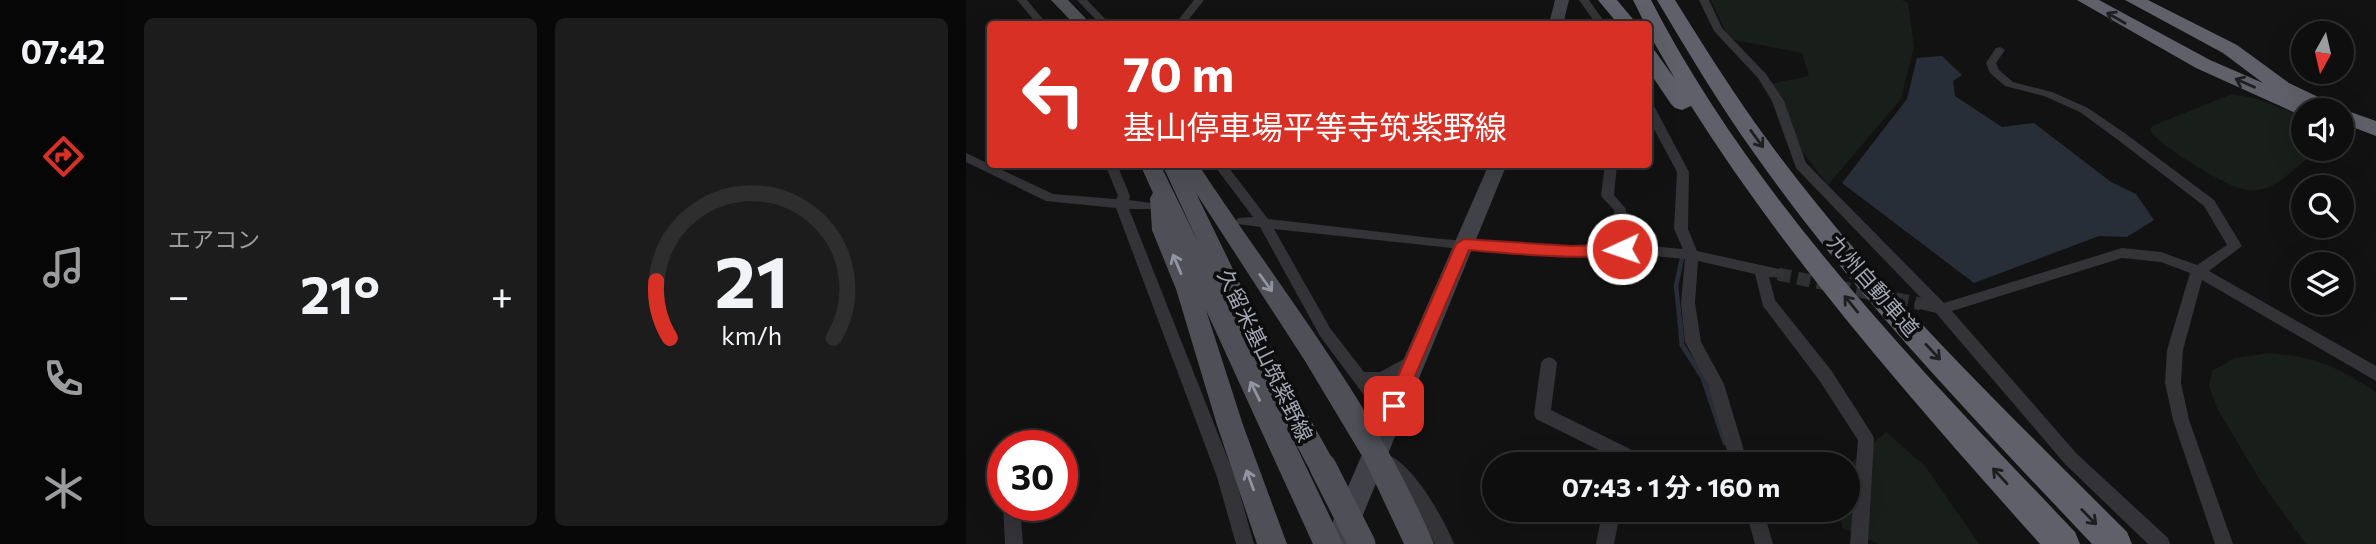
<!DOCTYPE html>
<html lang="ja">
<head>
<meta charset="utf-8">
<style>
	:root { --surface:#0e0e0e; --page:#1c1c1c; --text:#f1f3f6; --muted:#9b9c9e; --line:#2e2e2e; --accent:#d93025 }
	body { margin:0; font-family:Commissioner,"Noto Sans JP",sans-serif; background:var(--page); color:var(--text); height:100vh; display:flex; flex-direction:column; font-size:26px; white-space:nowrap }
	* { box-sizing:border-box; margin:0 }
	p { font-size:23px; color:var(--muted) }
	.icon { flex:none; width:38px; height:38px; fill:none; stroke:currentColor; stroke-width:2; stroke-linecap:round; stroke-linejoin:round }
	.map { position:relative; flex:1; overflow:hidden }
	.panel { display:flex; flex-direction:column; gap:18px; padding:18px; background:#080808; width:840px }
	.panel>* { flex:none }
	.top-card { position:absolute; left:21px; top:21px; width:665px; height:147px; border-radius:7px; box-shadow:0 7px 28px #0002,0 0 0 2px var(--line); background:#d93025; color:#fff; overflow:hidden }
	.needle { width:46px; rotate:188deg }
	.fabs { position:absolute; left:1325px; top:21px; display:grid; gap:14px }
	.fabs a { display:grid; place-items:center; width:63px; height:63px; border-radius:50%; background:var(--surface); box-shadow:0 7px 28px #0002,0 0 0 2px var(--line); font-size:35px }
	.speed { position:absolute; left:21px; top:430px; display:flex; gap:14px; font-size:35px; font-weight:700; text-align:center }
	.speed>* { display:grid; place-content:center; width:91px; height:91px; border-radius:50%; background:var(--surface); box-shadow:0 7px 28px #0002,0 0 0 2px var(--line); line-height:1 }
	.speed .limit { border:10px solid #d22; background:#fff; color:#111 }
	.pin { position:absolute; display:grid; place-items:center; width:60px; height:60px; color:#fff; margin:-30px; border-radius:14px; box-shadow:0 4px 10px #0006 }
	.me { position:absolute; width:77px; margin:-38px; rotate:267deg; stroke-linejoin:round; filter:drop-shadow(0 0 5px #0008) }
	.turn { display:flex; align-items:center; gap:24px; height:147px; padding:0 21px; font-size:32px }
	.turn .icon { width:91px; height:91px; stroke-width:2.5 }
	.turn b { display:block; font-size:49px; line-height:60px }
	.big { font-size:52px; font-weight:700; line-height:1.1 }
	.panel .widget { flex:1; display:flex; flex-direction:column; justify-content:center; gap:10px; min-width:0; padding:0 24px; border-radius:10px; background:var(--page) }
	.panel .dial { align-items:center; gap:0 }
	.dial svg { height:182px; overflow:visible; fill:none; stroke:var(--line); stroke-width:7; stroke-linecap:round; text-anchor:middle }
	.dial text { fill:var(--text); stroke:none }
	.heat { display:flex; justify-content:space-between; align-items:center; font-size:38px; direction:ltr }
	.panel .tiles { flex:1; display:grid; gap:18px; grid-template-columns:repeat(2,1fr) }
	.trip { position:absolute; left:516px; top:452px; width:378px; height:70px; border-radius:35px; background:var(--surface); box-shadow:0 7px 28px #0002,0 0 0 2px var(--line); font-weight:700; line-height:70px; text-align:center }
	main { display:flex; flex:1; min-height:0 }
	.tab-bar { display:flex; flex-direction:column; width:126px; justify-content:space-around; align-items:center; background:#060606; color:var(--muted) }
	.tab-bar .icon { width:49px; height:49px }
	.tab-bar .on { color:var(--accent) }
	.tab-bar b { font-size:32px; color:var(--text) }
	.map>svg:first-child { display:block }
	.green { fill:#181e1a }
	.water { fill:#282e37 }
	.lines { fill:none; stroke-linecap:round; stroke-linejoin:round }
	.stream-far1 { stroke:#282e37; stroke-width:4.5 }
	.stream { stroke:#282e37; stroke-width:5 }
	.street-tunnel { stroke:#2f3033; stroke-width:13; stroke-dasharray:13 7; stroke-linecap:butt }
	.street { fill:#333338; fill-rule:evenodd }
	.secondary { fill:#414248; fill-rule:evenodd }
	.primary { fill:#4f4f57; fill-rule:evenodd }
	.highway { fill:#5f6069; fill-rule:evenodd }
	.primary-bridge { stroke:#4f4f57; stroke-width:27 }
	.oneway { stroke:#1d1e20 }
	.oneway2 { stroke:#9295a1 }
	.route { fill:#d93025; stroke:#8d1f18; stroke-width:2 }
	.labels { text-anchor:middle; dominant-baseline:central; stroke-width:7; stroke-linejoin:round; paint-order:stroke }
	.street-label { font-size:21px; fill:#a3a6b4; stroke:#0d0d0e }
</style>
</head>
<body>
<main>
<nav class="tab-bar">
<b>07:42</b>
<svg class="icon on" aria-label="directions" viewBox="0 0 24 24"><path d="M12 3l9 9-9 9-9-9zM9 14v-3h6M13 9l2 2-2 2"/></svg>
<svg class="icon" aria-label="music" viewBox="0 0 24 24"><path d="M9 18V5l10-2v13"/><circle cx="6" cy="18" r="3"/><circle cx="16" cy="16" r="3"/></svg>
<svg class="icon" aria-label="phone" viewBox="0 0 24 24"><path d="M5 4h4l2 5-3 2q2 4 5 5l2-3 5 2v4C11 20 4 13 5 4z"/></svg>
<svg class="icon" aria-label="climate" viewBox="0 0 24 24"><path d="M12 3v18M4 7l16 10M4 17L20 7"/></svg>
</nav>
<section class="panel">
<div class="tiles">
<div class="widget"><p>エアコン</p>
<div class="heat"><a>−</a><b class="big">21°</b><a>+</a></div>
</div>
<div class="widget dial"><svg viewBox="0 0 100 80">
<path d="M14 69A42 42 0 1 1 86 69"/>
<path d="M14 69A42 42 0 0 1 8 44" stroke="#d93025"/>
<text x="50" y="56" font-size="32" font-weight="700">21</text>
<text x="50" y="72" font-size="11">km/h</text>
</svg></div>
</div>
</section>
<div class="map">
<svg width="1410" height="544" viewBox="0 0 1410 544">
	<rect width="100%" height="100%" fill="#121213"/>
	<path class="green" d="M745,0H936L942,3L948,47L935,99L862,185L828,141L804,84L843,76L836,53L763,39Z
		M1266,94L1288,98L1337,116V149H1356C1337,159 1322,179 1303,187C1295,191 1284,191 1276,189C1257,184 1193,146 1184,130L1186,126Z
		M1303,353C1350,357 1370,366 1410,392V544H1340L1295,482L1251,408L1243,386L1246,371L1269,358Z
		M920,432L959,466L1013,544H913L876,528L875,509H882V465Z"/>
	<path class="water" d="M976,56L996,75L987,81L989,96L1036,127L1068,123L1145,182L1170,194L1188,220L1161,237L1133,236L1008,283L876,183L941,99L951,58Z"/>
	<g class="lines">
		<path class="stream-far1" d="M714,323L710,286L716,258"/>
		<path class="stream" d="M714,321L716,345L737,378L759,443"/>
		<path class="street-tunnel" d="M812,274L955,304"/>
		<path class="street" d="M51,0H61L81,24H71Z
			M111,0H121L144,24H134Z
			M228,0H238L219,24H209Z
			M613,0H623L640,24H630Z
			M733,0H743L756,28L800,74L818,101L840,163L978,303L1156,248L1195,252L1231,265L1261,245L1238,206L1152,140L1114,112L1078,96L1039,86L1024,73L1020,63L1030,48L1034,47L1039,50L1030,63L1033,70L1047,82L1086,92L1122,108L1160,134L1248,200L1276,246L1243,271L1410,366V381L1236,280L1217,350L1215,383L1223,420L1267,544H1249L1207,420L1199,383L1201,350L1224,273L1195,262L1156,258L986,311L1111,454L1202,538L1204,544H1182L1099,464L970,313L950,308L948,304L950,300L956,299L830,168L806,101L792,78L748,31Z
			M682,103L688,106L723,172L722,229L731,251L817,270L819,274L817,278L803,277L809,300L865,370L906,434L908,439L902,544H884L892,440L853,380L797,306L789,274L732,261L729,303L735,342L758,384L782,464H765L742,385L719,342L715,303L719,259L668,254L606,257L551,255L308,229L364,328L398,372H414L447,354L452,356L455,360L452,364L422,383L408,385L422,405L417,440L411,442L405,440L403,435L406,406L354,336L294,227L272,224L270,221L272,218L287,217L247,164H260L302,219C417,231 533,251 649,245L648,210L635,196L639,164H651L648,195L660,209L663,244L717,249L708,229L711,172L682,118Z
			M0,153L87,194L150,199L152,196L139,164H151L164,196L163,200L185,203L186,206L185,209H163L269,477L288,544H270L251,477L150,208L80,201L0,162Z
			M472,164H515C505,171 482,171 472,164Z
			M583,357L588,359L591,363L585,410L664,449L666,454L665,464H647L649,458L570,419L568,414L575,363L578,359Z
			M44,437L50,439L53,446H37L38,439Z
			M422,455C448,465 478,519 488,544H469L438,489L416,468L413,463L416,458Z
			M37,504L54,506L57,544H39Z
			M637,509H655L648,544H630Z
			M779,509H797L807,544H789Z"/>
		<path class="secondary" d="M589,0H603L597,24H583Z
			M523,164H541L385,544H357Z"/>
		<path class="primary" d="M85,0H102L125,24H108Z
			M174,164H194L233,244L196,164H232C314,289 410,406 468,544H438L399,461L339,361L230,193L311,360L371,467L367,476L357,480L347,476L323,431L377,544H347L240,310L277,425L321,544H291L251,425L210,289L186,230L184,198L187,193Z"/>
		<path class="highway" d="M632,0H651L671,24H652Z
			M667,0H685C789,202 954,369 1109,532L1114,544H1074C950,405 825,264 725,106L716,110L709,108L705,104L682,70V49L689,51L709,79L682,32V24H679Z
			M691,0H709C739,48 769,96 803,142C907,284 1037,408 1161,532L1166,544H1126C1008,419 887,294 788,153C753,104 722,52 691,0Z
			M1111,0H1133L1244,60L1297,83L1257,53L1159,0H1182L1271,45L1323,83L1369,105L1372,110H1337V115H1334L1230,68Z
			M1376,109L1410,121V136L1376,123V110H1373Z"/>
		<path class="primary-bridge" d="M357,467L396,544"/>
	</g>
	<defs><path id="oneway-shaft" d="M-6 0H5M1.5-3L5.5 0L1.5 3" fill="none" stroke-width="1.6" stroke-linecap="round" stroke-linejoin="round" transform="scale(1.75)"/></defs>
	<g class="oneway">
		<use href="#oneway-shaft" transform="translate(1150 18) rotate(-150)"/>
		<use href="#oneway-shaft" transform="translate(1279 83) rotate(-156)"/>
		<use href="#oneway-shaft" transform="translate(791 139) rotate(54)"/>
		<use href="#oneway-shaft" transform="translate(885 304) rotate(-129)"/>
		<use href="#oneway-shaft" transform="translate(967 352) rotate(47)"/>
		<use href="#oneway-shaft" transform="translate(1034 476) rotate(-133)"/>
		<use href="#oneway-shaft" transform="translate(1123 517) rotate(46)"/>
	</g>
	<g class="oneway2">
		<use href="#oneway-shaft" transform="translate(211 264) rotate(-113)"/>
		<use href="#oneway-shaft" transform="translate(300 283) rotate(54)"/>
		<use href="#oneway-shaft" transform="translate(289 391) rotate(-116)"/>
		<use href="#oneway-shaft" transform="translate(284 480) rotate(-110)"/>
	</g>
	<path class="route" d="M498,239L606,246L656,244L664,249C652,265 528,252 503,250L434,411L428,414L421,411L419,406L490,244Z"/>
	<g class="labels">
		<g class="street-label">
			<text transform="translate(908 285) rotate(49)">九州自動車道</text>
			<text transform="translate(300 355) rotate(64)">久留米基山筑紫野線</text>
		</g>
	</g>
</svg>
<div class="fabs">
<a><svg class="needle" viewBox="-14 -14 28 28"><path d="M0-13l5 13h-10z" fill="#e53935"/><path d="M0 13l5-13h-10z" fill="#9b9c9e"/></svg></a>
<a><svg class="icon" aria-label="sound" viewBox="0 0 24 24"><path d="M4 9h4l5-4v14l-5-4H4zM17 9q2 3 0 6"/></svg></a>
<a><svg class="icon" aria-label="search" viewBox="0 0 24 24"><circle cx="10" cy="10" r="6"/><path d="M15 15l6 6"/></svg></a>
<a><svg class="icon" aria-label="layers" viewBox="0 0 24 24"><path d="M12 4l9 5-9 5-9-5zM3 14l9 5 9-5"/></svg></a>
</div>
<div class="speed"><div class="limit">30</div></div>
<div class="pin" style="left:428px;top:406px;background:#d93025"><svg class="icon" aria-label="arrive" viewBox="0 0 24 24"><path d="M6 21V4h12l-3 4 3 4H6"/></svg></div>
<svg class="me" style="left:656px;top:249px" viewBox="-20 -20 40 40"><circle r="17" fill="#d93025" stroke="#fff" stroke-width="3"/><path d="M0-11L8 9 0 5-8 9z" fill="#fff"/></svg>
<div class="trip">07:43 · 1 分 · 160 m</div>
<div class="top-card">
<div class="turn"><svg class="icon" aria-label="left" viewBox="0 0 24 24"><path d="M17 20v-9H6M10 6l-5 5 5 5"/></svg><div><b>70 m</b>基山停車場平等寺筑紫野線</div></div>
</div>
</div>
</main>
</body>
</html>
